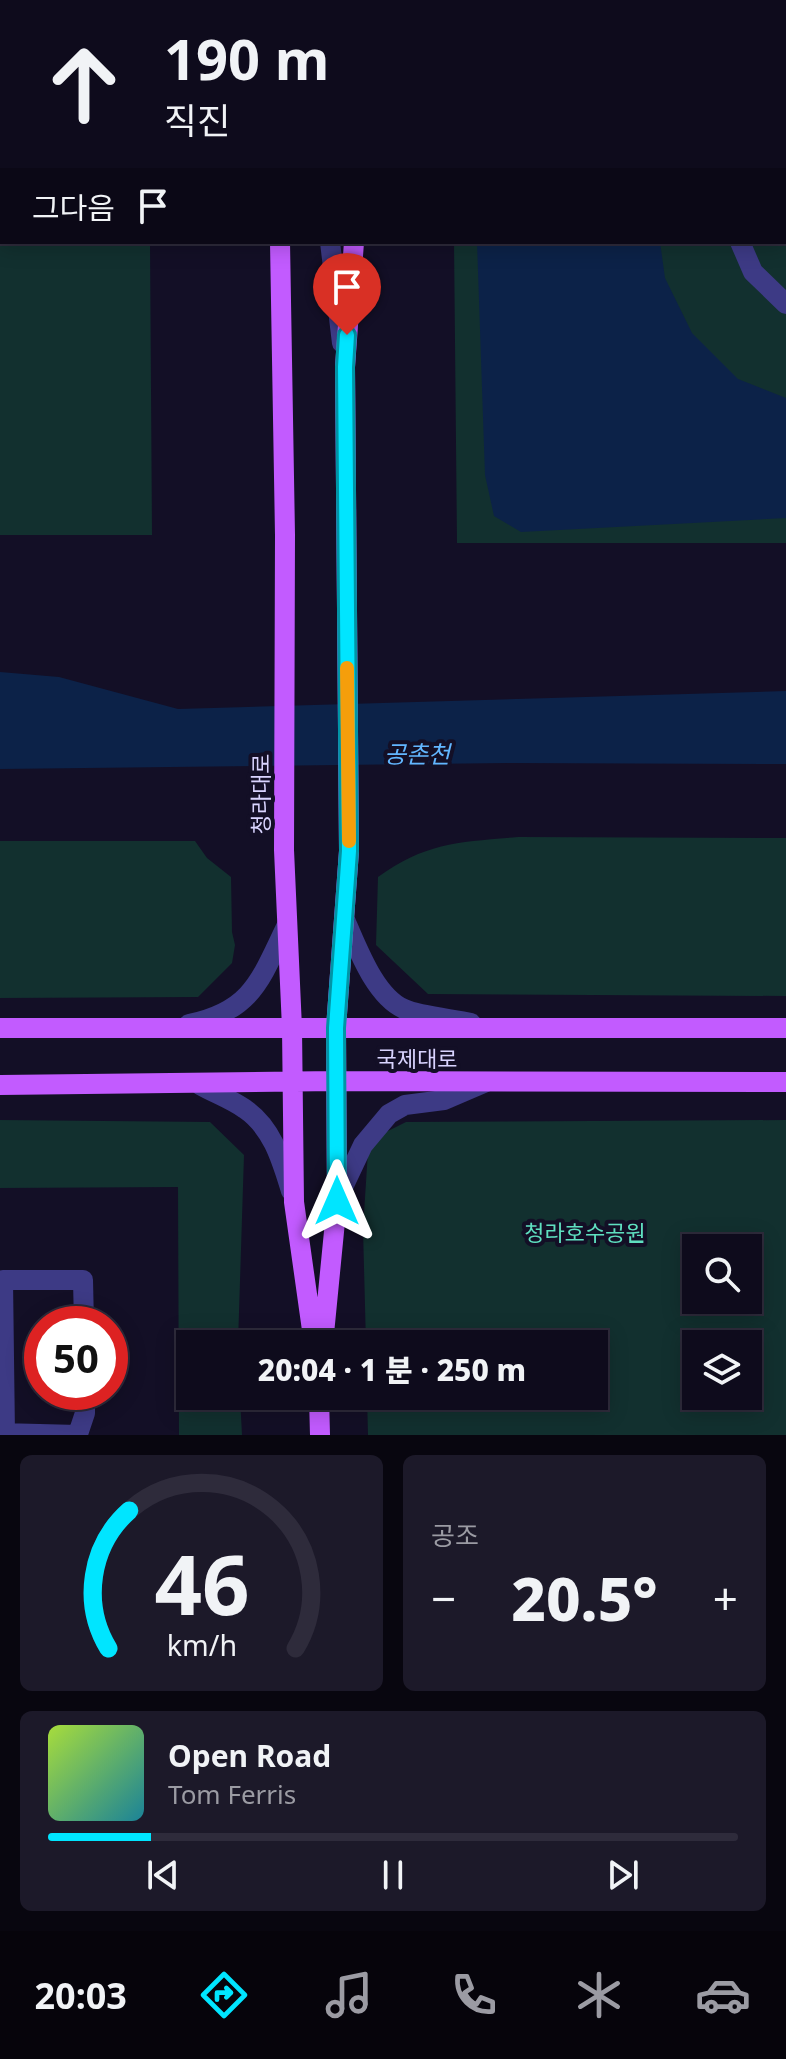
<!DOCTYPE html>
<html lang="ko">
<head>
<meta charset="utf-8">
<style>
	:root { --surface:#0e0b1c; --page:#1c1929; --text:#f1f3f6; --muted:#9b9ba3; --line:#2e2b3b; --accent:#00e5ff }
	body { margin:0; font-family:"Noto Sans","Noto Sans KR",sans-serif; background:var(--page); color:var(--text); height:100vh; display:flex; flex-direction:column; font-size:30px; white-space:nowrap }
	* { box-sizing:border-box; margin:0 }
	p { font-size:26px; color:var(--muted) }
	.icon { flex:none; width:44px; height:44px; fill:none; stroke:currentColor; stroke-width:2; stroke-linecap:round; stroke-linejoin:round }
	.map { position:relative; height:1435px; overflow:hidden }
	.drawer { display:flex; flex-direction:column; gap:20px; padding:20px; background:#08060f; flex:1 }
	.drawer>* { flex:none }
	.hud { position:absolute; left:0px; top:0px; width:786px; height:244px; box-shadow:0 4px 20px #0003,0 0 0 2px var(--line); background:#0e0b1c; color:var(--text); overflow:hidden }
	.controls { position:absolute; left:682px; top:1234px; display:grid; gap:16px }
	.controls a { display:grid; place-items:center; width:80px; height:80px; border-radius:0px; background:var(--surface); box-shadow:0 4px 20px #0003,0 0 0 2px var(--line); font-size:40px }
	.speed { position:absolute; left:24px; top:1306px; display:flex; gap:16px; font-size:40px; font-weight:700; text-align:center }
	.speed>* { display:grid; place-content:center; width:104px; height:104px; border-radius:50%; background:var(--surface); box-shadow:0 4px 20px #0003,0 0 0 2px var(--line); line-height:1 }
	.speed .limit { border:12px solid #d22; background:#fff; color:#111 }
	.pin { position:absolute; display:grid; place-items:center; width:68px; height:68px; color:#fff; margin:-82px -34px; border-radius:50% 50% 50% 0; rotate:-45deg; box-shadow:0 0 8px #0007 }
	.pin .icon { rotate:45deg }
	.me { position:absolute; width:88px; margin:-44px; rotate:0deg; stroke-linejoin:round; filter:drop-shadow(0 0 6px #0008) }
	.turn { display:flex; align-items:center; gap:28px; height:168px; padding:0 32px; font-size:36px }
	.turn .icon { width:104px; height:104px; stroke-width:2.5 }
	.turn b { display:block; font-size:56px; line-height:68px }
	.then { display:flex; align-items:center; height:76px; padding:0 32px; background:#0003; gap:16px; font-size:30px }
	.big { font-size:60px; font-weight:800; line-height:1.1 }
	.drawer .tile { flex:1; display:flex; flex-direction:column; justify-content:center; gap:12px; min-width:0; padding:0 28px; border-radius:12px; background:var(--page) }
	.drawer .dial { align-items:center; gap:0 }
	.dial svg { height:208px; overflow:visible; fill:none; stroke:var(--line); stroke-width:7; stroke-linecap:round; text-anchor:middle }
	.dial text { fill:var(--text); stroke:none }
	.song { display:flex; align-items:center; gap:24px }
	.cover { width:96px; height:96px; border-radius:12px; background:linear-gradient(135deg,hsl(80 70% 55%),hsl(190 70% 35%)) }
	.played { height:8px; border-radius:4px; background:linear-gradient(90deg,var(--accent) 15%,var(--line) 15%) }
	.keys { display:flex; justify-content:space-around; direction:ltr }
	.heat { display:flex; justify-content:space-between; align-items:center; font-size:44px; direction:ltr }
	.drawer .tiles { flex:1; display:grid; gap:20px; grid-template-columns:1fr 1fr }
	.tile:last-child { grid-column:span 2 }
	.trip { position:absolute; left:176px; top:1330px; width:432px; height:80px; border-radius:0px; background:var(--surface); box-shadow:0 4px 20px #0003,0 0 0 2px var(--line); font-weight:800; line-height:80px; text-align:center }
	.menu { display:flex; height:128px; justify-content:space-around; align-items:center; background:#06040b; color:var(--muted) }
	.menu .icon { width:56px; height:56px }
	.menu .active { color:var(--accent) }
	.menu b { font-size:36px; color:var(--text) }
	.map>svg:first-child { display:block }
	.green { fill:#12302f; fill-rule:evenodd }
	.water { fill:#0c2248 }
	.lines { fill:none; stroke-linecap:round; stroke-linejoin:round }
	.minor { stroke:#3d3a85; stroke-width:20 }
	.major { stroke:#c25bff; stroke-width:20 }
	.route-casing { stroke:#0095a6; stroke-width:20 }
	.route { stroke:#00e5ff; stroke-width:14 }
	.slow { stroke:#f59e0b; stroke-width:14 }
	.labels { text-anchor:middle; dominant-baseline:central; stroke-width:8; stroke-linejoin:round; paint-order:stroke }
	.street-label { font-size:22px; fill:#d9d4ff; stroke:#130f26 }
	.park-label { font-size:22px; fill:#5fe0c0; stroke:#130f26 }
	.water-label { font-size:24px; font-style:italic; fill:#62b6ff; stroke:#130f26 }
</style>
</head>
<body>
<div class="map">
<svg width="786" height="1435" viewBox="0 0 786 1435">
	<rect width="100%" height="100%" fill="#130f26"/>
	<path class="green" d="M0,0H147L2,2V242H150L152,535H0Z
		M452,0H786V543H457L454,242H784V2Z
		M518,837L786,838V996L428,994L376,945L378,877C426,842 460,842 518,837Z
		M0,841H195L207,858L231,877L232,932L235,945L232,963L198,997L0,998Z
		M0,1120L210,1122L244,1155L238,1344H190V1396H240L242,1435H179L178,1187L0,1188Z
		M786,1120V1435H368L367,1396H594V1344H366L363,1229L368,1151L386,1132L406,1122ZM696,1248H748V1300H696ZM696,1344H748V1396H696Z"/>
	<path class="water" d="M469,0H645V2H469Z
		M477,242H660L665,278L692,333L738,379L786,398V518L521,532L494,516L485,475Z
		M0,672L59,677L178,709L786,691V764L508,763L0,769Z"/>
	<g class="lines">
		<path class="minor" d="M315,0L316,2
			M732,0V2
			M330,242L342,343
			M740,242L753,272L786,304
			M346,922C358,949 375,996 404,1009C419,1016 453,1019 471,1023
			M189,1024C253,1011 261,978 287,925
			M200,1085C214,1093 231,1099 245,1109C273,1128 282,1162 291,1191
			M337,1200L363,1145L389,1114L405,1105L444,1100L486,1082
			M0,1433L78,1435
			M78,1434L85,1413V1392
			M5,1435L3,1280H83L84,1324"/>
		<path class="major" d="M277,0V2
			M363,0V2
			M280,242L285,535L284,850L292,1028L294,1202L314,1344
			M0,1028H786
			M0,1085L336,1081L786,1082
			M323,1344L337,1201L336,1028L349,851L345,367L354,242
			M319,1396L320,1435"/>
	</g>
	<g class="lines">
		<defs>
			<path id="route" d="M337,1201L336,1028L349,851L345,367L347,335"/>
		</defs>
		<use href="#route" class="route-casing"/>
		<use href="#route" class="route"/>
		<path class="slow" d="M347,668L349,841"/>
	</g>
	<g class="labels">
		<g class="street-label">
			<text transform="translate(260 794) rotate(-90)">청라대로</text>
			<text x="417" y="1058">국제대로</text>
		</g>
		<g class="park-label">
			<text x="585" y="1232">청라호수공원</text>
		</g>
		<g class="water-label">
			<text x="417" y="753">공촌천</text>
		</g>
	</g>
</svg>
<div class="controls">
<a><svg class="icon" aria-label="search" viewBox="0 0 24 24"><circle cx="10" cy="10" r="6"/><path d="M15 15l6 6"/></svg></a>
<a><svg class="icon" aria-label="layers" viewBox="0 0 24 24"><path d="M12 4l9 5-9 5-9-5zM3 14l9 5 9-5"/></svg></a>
</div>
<div class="speed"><div class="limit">50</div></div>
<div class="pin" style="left:347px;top:335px;background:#d93025"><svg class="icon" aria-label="arrive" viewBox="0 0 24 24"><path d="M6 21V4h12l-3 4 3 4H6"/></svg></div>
<svg class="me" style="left:337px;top:1201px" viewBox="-20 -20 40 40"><path d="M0-17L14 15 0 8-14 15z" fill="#00e5ff" stroke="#fff" stroke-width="4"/></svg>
<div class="trip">20:04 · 1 분 · 250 m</div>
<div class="hud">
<div class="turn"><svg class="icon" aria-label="ahead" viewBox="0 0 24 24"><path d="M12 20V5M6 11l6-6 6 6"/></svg><div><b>190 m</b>직진</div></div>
<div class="then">그다음<svg class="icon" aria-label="arrive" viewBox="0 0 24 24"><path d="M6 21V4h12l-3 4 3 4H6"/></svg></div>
</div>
</div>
<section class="drawer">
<div class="tiles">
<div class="tile dial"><svg viewBox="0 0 100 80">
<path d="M14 69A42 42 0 1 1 86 69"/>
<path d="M14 69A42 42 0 0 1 22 16" stroke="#00e5ff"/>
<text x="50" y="56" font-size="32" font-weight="700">46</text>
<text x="50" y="72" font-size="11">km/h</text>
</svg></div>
<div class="tile"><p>공조</p>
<div class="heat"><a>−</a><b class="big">20.5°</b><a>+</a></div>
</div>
<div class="tile">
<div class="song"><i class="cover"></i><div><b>Open Road</b><p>Tom Ferris</p></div></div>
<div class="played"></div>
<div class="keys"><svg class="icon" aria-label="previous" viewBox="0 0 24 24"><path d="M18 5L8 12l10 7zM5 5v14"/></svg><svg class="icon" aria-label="pause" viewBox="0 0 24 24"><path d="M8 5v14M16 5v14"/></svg><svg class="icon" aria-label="next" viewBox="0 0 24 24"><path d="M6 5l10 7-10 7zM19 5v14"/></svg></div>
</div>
</div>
</section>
<nav class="menu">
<b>20:03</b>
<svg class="icon active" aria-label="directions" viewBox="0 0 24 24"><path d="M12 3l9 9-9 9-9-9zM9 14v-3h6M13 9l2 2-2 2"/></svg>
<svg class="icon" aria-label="music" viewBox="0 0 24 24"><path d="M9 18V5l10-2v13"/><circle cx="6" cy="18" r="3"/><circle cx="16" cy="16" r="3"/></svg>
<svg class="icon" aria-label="phone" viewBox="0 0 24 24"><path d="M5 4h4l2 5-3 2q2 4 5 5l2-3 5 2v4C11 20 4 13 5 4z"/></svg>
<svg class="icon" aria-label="climate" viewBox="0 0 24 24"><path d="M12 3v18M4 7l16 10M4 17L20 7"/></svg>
<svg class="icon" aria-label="car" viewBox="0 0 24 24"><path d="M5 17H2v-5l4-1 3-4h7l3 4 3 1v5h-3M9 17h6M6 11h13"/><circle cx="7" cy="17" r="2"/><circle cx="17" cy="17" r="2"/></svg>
</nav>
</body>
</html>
